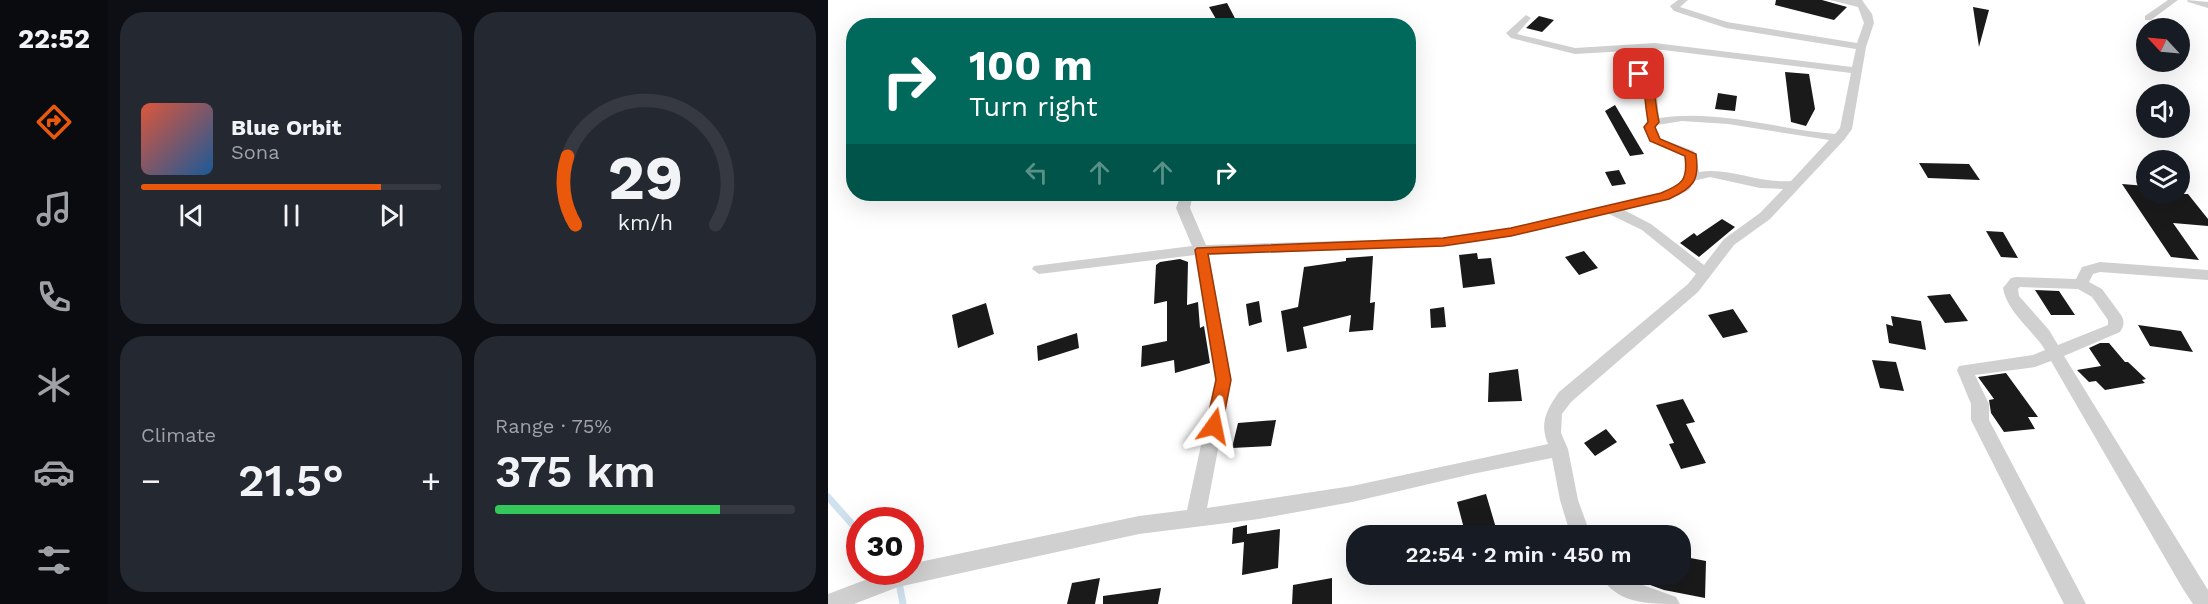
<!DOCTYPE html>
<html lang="en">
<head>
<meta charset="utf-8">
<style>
	:root { --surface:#171b24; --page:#242831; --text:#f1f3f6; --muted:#9ea1a6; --line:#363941; --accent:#ea580c }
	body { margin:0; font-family:"Work Sans",sans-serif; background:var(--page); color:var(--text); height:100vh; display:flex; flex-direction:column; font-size:22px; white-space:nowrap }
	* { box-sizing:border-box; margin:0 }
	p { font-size:20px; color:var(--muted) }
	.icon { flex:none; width:33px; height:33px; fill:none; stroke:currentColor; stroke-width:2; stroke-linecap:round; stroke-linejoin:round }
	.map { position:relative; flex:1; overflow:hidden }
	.details { display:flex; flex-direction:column; gap:12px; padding:12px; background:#0d0f14; width:720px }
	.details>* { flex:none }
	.hud { position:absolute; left:18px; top:18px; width:570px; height:183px; border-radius:24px; box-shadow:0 6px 24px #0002; background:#00695c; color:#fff; overflow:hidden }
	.needle { width:39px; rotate:296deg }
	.buttons { position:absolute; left:1308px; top:18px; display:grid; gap:12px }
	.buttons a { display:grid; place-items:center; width:54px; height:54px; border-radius:50%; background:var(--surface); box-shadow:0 6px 24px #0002; font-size:30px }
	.speed { position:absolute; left:18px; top:507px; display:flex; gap:12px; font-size:30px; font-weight:700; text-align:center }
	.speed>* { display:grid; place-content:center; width:78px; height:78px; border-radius:50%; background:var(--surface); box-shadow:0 6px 24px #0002; line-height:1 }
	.speed .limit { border:9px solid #d22; background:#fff; color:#111 }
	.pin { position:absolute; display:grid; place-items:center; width:51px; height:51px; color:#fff; margin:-26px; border-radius:12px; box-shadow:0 3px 9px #0006 }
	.me { position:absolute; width:66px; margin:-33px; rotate:12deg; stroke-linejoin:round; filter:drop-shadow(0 0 4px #0008) }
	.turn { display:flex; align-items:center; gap:21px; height:126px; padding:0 24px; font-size:27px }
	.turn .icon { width:78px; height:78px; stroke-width:2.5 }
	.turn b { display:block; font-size:42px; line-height:51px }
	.lanes { display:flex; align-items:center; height:57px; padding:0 24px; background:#0003; justify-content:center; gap:30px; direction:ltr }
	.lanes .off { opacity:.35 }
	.big { font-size:45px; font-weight:600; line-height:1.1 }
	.details .widget { flex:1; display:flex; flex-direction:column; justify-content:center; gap:9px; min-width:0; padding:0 21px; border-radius:24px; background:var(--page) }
	.details .dial { align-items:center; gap:0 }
	.dial svg { height:156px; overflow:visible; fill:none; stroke:var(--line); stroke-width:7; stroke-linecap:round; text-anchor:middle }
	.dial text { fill:var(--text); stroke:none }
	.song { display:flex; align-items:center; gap:18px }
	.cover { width:72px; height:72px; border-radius:9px; background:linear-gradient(135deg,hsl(10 70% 55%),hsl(210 70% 35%)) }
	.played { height:6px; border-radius:3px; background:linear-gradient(90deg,var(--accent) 80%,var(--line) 80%) }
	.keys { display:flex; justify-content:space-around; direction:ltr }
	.heat { display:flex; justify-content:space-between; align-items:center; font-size:33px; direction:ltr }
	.charge { height:9px; border-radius:4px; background:linear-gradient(90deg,#34c759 75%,var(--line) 0) }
	.details .tiles { flex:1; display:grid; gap:12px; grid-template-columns:repeat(2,1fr) }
	.trip { position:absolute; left:518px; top:525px; width:345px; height:60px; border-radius:24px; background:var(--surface); box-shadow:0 6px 24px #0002; font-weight:600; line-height:60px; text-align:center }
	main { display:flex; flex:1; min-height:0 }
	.dock { display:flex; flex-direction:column; width:108px; justify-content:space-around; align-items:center; background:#090b0e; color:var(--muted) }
	.dock .icon { width:42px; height:42px }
	.dock .selected { color:var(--accent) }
	.dock b { font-size:27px; color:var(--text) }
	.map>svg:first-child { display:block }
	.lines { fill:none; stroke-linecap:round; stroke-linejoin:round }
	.stream { stroke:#cfe2ee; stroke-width:7 }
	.building { fill:#1a1a1a }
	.street { fill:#d0d0d0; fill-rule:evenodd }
	.route { fill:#ea580c; stroke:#983908; stroke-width:1.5 }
</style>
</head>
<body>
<main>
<nav class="dock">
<b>22:52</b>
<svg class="icon selected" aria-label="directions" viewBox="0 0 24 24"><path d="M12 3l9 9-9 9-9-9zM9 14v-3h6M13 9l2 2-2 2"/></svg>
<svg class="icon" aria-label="music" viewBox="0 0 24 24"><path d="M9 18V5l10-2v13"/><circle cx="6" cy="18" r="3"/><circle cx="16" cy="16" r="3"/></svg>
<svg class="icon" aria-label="phone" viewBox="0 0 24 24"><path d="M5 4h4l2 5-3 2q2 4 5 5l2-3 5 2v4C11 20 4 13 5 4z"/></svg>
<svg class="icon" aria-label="climate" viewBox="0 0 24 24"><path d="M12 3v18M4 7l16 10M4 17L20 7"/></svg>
<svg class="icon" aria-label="car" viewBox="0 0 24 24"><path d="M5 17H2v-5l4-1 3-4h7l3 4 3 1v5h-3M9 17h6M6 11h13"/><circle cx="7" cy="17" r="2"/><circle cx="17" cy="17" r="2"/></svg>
<svg class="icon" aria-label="filters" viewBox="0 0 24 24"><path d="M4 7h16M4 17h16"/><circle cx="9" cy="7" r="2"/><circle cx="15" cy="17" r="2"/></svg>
</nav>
<section class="details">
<div class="tiles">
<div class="widget">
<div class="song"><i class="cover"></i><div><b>Blue Orbit</b><p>Sona</p></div></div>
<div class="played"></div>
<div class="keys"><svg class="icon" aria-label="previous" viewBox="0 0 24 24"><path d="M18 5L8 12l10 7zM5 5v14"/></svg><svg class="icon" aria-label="pause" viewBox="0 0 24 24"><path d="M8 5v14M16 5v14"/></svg><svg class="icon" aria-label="next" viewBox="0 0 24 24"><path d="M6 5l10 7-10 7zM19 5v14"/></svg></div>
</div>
<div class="widget dial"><svg viewBox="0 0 100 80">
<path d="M14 69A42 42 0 1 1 86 69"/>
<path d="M14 69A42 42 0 0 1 10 34" stroke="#ea580c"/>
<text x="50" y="56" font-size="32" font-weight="700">29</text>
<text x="50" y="72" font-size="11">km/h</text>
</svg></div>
<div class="widget"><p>Climate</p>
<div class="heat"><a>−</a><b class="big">21.5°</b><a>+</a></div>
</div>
<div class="widget"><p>Range · 75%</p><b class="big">375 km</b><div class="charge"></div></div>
</div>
</section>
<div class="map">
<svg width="1380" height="604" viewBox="0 0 1380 604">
	<rect width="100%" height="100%" fill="#fff"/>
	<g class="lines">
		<path class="stream" d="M0,497L32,533
			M65,572L70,577L75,604"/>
	</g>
	<path class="building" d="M948,0H994L1019,7L1006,20L947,5Z
		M399,3L411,26H392L381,7Z
		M1145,7L1161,10L1151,47Z
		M711,16L726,20L714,32L698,28Z
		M957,72L981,74L987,109L978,126L963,122Z
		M890,93L909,96L907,111L887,109Z
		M787,105L816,154L802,156L777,111Z
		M1091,163L1141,164L1152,180L1100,178Z
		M791,170L798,184L784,186L777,172Z
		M1294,184L1318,186V194H1360L1380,219V226L1345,223L1371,260L1343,257Z
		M894,219L907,227L871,257L852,243L866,233L869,236Z
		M1158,231L1175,232L1190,258L1173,257Z
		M756,251L770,268L751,275L737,257Z
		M649,253L650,259L663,258L667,284L635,288L631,255Z
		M545,256L542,303L547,302L545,330L521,332L523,315L475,327L479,348L459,352L453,311L470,307L476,267L518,261V258Z
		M352,259L360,262L359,305L370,302L372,328L376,326L382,363L347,373L346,360L313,367L314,346L339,341V301L326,304L328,265L332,262Z
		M1207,290L1231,291L1247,315H1223Z
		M1122,294L1140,321L1117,323L1099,296Z
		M431,301L434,322L421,326L418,304Z
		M158,303L166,334L130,348L124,315Z
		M616,307L618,327L603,328L602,309Z
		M905,309L920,332L895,338L880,315Z
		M1063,316L1093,321L1098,350L1061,343L1058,324L1065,326Z
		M1310,325L1353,331L1365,352L1322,346Z
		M249,333L251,348L210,361L209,346Z
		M1272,343H1281L1297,362H1300L1318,379L1314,380L1317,383L1277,390L1268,381L1261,382L1249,370L1273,366L1261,348Z
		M1044,360L1068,362L1076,391L1052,388Z
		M690,369L694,401L660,402L661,373Z
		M1178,373L1210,417H1200L1207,429L1176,432L1163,413L1161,400L1166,399L1150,377Z
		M855,399L867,422L858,424L878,463L853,469L841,444L846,443L828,405Z
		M448,420L443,446L404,448L410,423Z
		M778,429L789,442L767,456L756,443Z
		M658,494L668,528L638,536L629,502Z
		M419,525V534L452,529L450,568L414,575L416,542L404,544L405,528Z
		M852,556L878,561L877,598L836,590L800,577L798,574H852Z
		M272,578L267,604H239L244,583Z
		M504,578V604H464L465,585Z
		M333,588L330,604H275V596Z"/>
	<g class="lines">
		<path class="street" d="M850,0H860L852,7L899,22L1029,43L1036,23L1030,7L1002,0H1034L1044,14L1046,23L1038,47L1024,129L1016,140L942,219L906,245L870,292L743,402L734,414L733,433L740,449L750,500L763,536H743L732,500L724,458L644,474L524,502L431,519L311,534L70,587L26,604H0V594L58,572H82V564L311,516L359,510L387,380L367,255L211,274L204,269L206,266L364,246L348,208L353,194H365L362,208L378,245L615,238L683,228L833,193C853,184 860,180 856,156L822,141L815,127L820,121L817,78L807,76L800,68L802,60L799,51L747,54L683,38L678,33L698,15L703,18L689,34L747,48L827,43L1024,67L1028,49L898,28L846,11L842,6ZM827,49L1023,73L1012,128L1007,134C948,129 891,109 831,118L827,76L810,67L812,60L809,50ZM854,121L900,124L1001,140L963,181C931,184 902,167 871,172L866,151L833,139L827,127L829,125ZM882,177L932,188L955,189L932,213L896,239L876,265L823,224L796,210L842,199L861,190L865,181ZM779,213L814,230L868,274L860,284L731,392C719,409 711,423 720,444L524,486L379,508L403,380L381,255L615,246L683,236Z
			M1340,0H1350L1323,20H1317V16Z
			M1359,0L1380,2V8L1360,2Z
			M1272,262L1380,270V280L1272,272L1265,274L1261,282L1274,289L1293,315C1297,321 1296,326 1292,332L1236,356L1380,590V604H1365L1355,589L1223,361L1207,367L1147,375L1161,404V420L1258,604H1236L1143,420V404L1129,370L1131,366L1205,355L1217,350C1204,329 1179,312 1175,288L1183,278L1188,277L1248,279L1254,267ZM1192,287L1250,289L1264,297L1280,320V325L1230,345L1221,330L1191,296L1190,289Z
			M772,574H795L798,579L848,597L852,604C820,604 787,604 772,574Z"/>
	</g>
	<path class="route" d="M811,71L827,76C825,91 828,107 831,122L827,127L832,139L868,154C872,181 865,188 841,199L683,236L615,246L380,254L403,380L394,426L391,431L386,433L380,431L378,426L388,380L367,250L369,248L615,238L683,228L833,193C855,184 860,180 857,156L822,141L816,127L820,122C818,108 815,92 817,78L806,74Z"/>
</svg>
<div class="buttons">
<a><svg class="needle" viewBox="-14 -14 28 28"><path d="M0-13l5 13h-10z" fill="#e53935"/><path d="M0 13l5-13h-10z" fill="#9ea1a6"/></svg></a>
<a><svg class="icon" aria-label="sound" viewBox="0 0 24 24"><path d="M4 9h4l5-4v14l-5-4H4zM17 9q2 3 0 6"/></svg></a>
<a><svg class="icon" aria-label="layers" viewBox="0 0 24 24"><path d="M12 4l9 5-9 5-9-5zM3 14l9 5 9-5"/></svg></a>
</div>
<div class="speed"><div class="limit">30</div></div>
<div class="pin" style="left:811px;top:74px;background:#d93025"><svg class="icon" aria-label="arrive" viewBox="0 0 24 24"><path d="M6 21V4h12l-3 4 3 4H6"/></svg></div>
<svg class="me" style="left:386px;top:426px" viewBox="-20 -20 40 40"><path d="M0-17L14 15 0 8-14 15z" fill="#ea580c" stroke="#fff" stroke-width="4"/></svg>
<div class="trip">22:54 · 2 min · 450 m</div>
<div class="hud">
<div class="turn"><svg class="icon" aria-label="right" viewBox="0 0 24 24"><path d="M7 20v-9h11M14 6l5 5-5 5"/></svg><div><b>100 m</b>Turn right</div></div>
<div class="lanes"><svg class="icon off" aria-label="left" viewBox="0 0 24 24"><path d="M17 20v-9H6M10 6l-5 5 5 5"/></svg><svg class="icon off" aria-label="ahead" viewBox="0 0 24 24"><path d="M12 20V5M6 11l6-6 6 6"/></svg><svg class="icon off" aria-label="ahead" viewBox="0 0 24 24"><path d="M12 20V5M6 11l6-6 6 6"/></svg><svg class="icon" aria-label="right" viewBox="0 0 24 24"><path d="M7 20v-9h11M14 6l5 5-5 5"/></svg></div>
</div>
</div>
</main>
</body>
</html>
